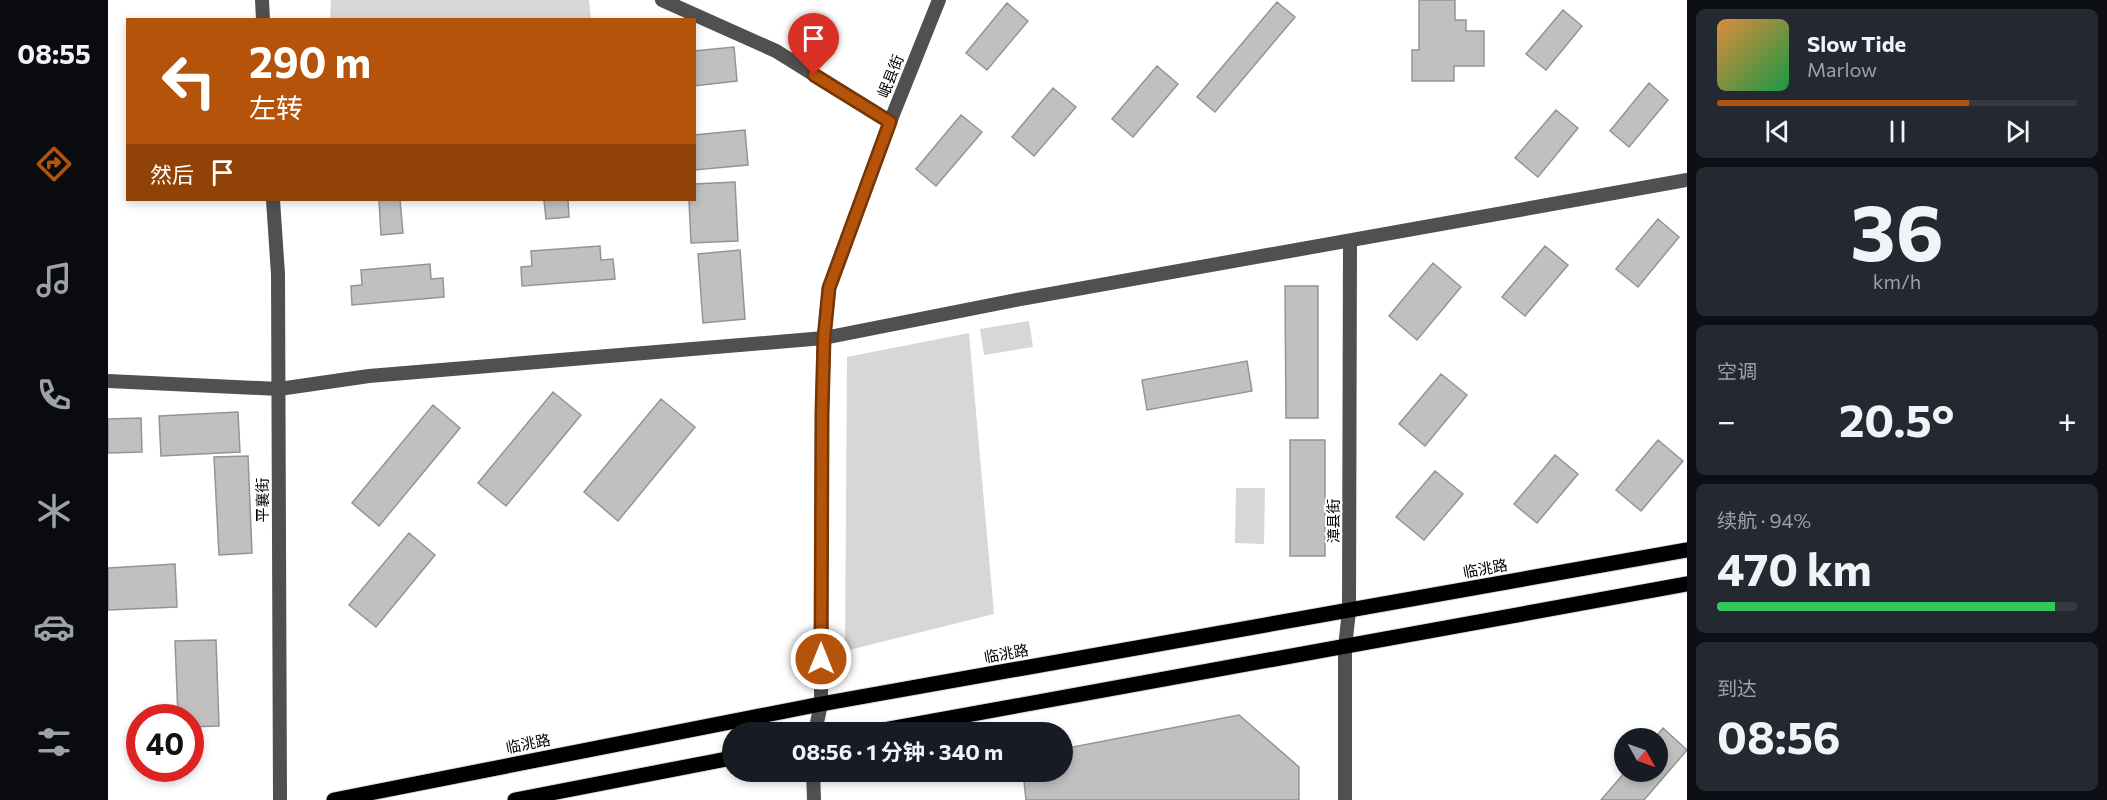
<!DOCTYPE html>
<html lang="zh">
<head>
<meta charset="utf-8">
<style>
	:root { --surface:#171b24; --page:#242831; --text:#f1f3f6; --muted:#9ea1a6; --line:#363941; --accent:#b45309 }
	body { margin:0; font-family:Commissioner,"Noto Sans SC",sans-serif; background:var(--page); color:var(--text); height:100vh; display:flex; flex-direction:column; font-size:22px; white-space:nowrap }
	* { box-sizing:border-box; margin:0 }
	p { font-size:20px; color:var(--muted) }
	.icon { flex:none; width:33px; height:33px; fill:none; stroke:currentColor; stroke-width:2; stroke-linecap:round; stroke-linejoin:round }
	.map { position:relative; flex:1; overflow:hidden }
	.side { display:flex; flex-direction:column; gap:9px; padding:9px; background:#0d0f14; width:420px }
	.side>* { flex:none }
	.hud { position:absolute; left:18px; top:18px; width:570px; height:183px; border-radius:0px; box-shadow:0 3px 9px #0003; background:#b45309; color:#fff; overflow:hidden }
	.needle { width:39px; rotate:130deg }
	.controls { position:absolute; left:1506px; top:728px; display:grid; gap:12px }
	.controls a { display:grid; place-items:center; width:54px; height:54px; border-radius:50%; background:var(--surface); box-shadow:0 3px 9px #0003; font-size:30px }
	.speed { position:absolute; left:18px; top:704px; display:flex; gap:12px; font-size:30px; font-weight:700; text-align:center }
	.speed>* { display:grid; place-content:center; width:78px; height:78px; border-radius:50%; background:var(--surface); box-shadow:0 3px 9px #0003; line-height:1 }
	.speed .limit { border:9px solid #d22; background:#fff; color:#111 }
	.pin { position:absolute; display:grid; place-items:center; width:51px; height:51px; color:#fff; margin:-62px -26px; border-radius:50% 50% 50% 0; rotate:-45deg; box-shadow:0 0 6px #0007 }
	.pin .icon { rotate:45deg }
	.me { position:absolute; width:66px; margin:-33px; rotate:0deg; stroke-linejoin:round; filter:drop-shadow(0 0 4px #0008) }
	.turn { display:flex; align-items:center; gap:21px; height:126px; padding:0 24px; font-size:27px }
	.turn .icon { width:78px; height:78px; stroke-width:2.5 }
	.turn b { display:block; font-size:42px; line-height:51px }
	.then { display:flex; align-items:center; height:57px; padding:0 24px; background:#0003; gap:12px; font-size:22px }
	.big { font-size:45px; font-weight:700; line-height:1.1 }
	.side .widget { flex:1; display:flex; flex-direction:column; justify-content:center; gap:9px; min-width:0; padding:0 21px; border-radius:9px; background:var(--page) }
	.side .dial { align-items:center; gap:0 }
	.dial b { font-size:78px; line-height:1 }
	.song { display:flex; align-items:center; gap:18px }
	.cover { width:72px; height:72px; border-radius:9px; background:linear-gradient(135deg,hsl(30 70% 55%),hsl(140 70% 35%)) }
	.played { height:6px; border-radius:3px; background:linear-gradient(90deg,var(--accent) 70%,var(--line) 70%) }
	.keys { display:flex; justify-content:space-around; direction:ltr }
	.heat { display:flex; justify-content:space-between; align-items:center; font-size:33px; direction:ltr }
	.charge { height:9px; border-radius:4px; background:linear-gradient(90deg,#34c759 94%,var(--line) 0) }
	.trip { position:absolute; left:614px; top:722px; width:351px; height:60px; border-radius:30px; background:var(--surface); box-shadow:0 3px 9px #0003; font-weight:700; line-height:60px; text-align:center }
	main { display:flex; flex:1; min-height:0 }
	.tab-bar { display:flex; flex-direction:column; width:108px; justify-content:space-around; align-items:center; background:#090b0e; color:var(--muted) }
	.tab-bar .icon { width:42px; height:42px }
	.tab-bar .selected { color:var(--accent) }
	.tab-bar b { font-size:27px; color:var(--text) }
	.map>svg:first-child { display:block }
	.green { fill:#d7d7d7 }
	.building { fill:#c0c0c0; stroke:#949494; stroke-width:1.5 }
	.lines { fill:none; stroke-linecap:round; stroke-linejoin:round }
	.major-casing { stroke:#dbdbdb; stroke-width:17 }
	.minor { stroke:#505050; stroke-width:14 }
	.major { stroke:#000; stroke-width:15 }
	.route-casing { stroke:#753606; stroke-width:15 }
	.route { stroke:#b45309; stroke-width:10 }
	.labels { text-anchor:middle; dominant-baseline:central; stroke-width:4.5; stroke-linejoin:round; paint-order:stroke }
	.street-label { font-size:15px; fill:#000; stroke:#fff }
</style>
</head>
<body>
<main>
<nav class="tab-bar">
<b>08:55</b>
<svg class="icon selected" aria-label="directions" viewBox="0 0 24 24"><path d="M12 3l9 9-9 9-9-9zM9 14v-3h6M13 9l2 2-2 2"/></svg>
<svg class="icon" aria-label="music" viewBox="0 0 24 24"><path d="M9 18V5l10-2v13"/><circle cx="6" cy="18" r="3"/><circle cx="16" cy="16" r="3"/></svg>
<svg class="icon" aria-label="phone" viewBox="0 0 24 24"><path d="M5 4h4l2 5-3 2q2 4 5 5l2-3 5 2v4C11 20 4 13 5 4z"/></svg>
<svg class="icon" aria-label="climate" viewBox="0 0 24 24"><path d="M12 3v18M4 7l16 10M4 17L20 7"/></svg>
<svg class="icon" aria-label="car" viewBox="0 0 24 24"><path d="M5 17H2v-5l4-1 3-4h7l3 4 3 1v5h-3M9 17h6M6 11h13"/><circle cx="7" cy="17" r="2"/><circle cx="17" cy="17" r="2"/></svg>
<svg class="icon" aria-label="filters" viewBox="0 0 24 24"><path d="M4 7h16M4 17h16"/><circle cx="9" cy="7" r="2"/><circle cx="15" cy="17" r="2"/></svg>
</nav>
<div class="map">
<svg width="1579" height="800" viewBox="0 0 1579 800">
	<rect width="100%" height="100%" fill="#fff"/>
	<path class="green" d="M223,0H481L483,19H222Z
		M921,321L925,347L876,355L872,329Z
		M861,333L886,614L737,651L739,357Z
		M1128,488H1157L1156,544L1127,543Z"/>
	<path class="building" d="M1311,0H1347V20H1358V31H1376V66H1346V81H1304V50H1311Z
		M1169,2L1187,17L1107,112L1089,97Z
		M899,3L920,21L879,70L858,53Z
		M1455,10L1474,26L1438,70L1418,54Z
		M626,47L629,81L586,86V51Z
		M1049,66L1070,84L1025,137L1004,119Z
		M1541,83L1560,100L1521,147L1502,131Z
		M945,88L968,107L926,156L904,137Z
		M1448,110L1470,128L1430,177L1407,158Z
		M853,115L874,132L828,186L808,169Z
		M637,130L640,165L586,170V135Z
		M627,182L630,241L583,243L581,200H586V184Z
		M271,200H292L295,233L273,235Z
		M436,200H460L461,217L438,219Z
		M1550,219L1571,237L1530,287L1508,269Z
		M492,246L493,260L505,259L507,279L414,286L413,267L424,266L423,251Z
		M1437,246L1460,265L1417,316L1394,297Z
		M632,250L637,319L595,323L590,254Z
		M1325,263L1353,287L1309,340L1281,316Z
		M322,264L323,279L335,278L336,297L244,305L243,286L254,285L253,270Z
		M1177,286H1210V418H1178Z
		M1139,361L1144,391L1039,410L1034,380Z
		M1333,374L1359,395L1317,446L1291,424Z
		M445,392L473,415L398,506L370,483Z
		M553,399L587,427L510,521L476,492Z
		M325,405L352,428L271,526L244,503Z
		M130,412L132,452L53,456L51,416Z
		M33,418L34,452L0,453V419Z
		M1182,440H1217V556H1182Z
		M1550,440L1575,461L1533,511L1508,490Z
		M1447,455L1470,474L1429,523L1406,504Z
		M140,456L144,553L111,555L106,457Z
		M1327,471L1355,494L1316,540L1288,517Z
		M301,533L327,555L268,627L241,605Z
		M67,564L69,607L0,610V568Z
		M108,640L111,726L82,727V717H70L67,641Z
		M1131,715L1191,767V800H918L915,771H954V749Z
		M1555,728L1579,750L1536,800H1493L1518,771H1550V738H1547Z"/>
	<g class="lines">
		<defs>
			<path id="major" d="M765,732L1579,584
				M226,800L713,704L1579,550
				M407,800L624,758"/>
		</defs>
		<use href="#major" class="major-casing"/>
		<path class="minor" d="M154,0L155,20
			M554,0L668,51L782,122
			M165,200L170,274L172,800
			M0,381L171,389L261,376L716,338L908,300L1579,180
			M707,732L713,704L714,413L716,338L721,288L782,122L831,0
			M705,771L706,800
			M1237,800V647L1241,611L1242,241"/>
		<use href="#major" class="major"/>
	</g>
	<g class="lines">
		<defs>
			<path id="route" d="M706,75L782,122L721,288L716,338L714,413L713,659"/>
		</defs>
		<use href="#route" class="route-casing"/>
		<use href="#route" class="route"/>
	</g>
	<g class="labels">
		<g class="street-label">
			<text transform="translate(782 76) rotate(-68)">岷县街</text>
			<text transform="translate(154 500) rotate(-90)">平襄街</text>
			<text transform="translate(1225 521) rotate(-90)">漳县街</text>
			<text transform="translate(1377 568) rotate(-10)">临洮路</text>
			<text transform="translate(898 653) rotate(-10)">临洮路</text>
			<text transform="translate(420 743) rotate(-11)">临洮路</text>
		</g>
	</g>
</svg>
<div class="controls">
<a><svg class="needle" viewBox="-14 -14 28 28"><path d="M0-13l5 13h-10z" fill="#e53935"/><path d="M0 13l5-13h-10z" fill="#9ea1a6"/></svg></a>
</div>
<div class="speed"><div class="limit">40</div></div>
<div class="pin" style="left:706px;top:75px;background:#d93025"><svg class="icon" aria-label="arrive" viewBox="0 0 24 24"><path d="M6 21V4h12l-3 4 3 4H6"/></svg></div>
<svg class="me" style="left:713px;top:659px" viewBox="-20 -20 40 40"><circle r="17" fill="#b45309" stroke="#fff" stroke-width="3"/><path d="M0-11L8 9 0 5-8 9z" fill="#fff"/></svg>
<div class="trip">08:56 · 1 分钟 · 340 m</div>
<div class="hud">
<div class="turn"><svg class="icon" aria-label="left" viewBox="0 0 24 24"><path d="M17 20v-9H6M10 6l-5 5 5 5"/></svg><div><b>290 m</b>左转</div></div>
<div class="then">然后<svg class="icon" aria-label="arrive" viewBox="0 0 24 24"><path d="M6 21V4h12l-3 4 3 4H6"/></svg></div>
</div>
</div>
<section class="side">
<div class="widget">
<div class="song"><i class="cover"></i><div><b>Slow Tide</b><p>Marlow</p></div></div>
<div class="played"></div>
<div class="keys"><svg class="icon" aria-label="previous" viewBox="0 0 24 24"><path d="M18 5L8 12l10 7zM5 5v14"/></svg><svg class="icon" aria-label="pause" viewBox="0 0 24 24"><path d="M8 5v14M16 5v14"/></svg><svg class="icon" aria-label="next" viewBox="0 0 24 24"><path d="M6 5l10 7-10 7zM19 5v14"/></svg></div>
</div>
<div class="widget dial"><b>36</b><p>km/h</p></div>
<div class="widget"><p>空调</p>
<div class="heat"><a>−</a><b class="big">20.5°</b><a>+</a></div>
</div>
<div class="widget"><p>续航 · 94%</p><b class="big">470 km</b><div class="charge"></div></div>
<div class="widget"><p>到达</p><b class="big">08:56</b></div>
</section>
</main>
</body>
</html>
